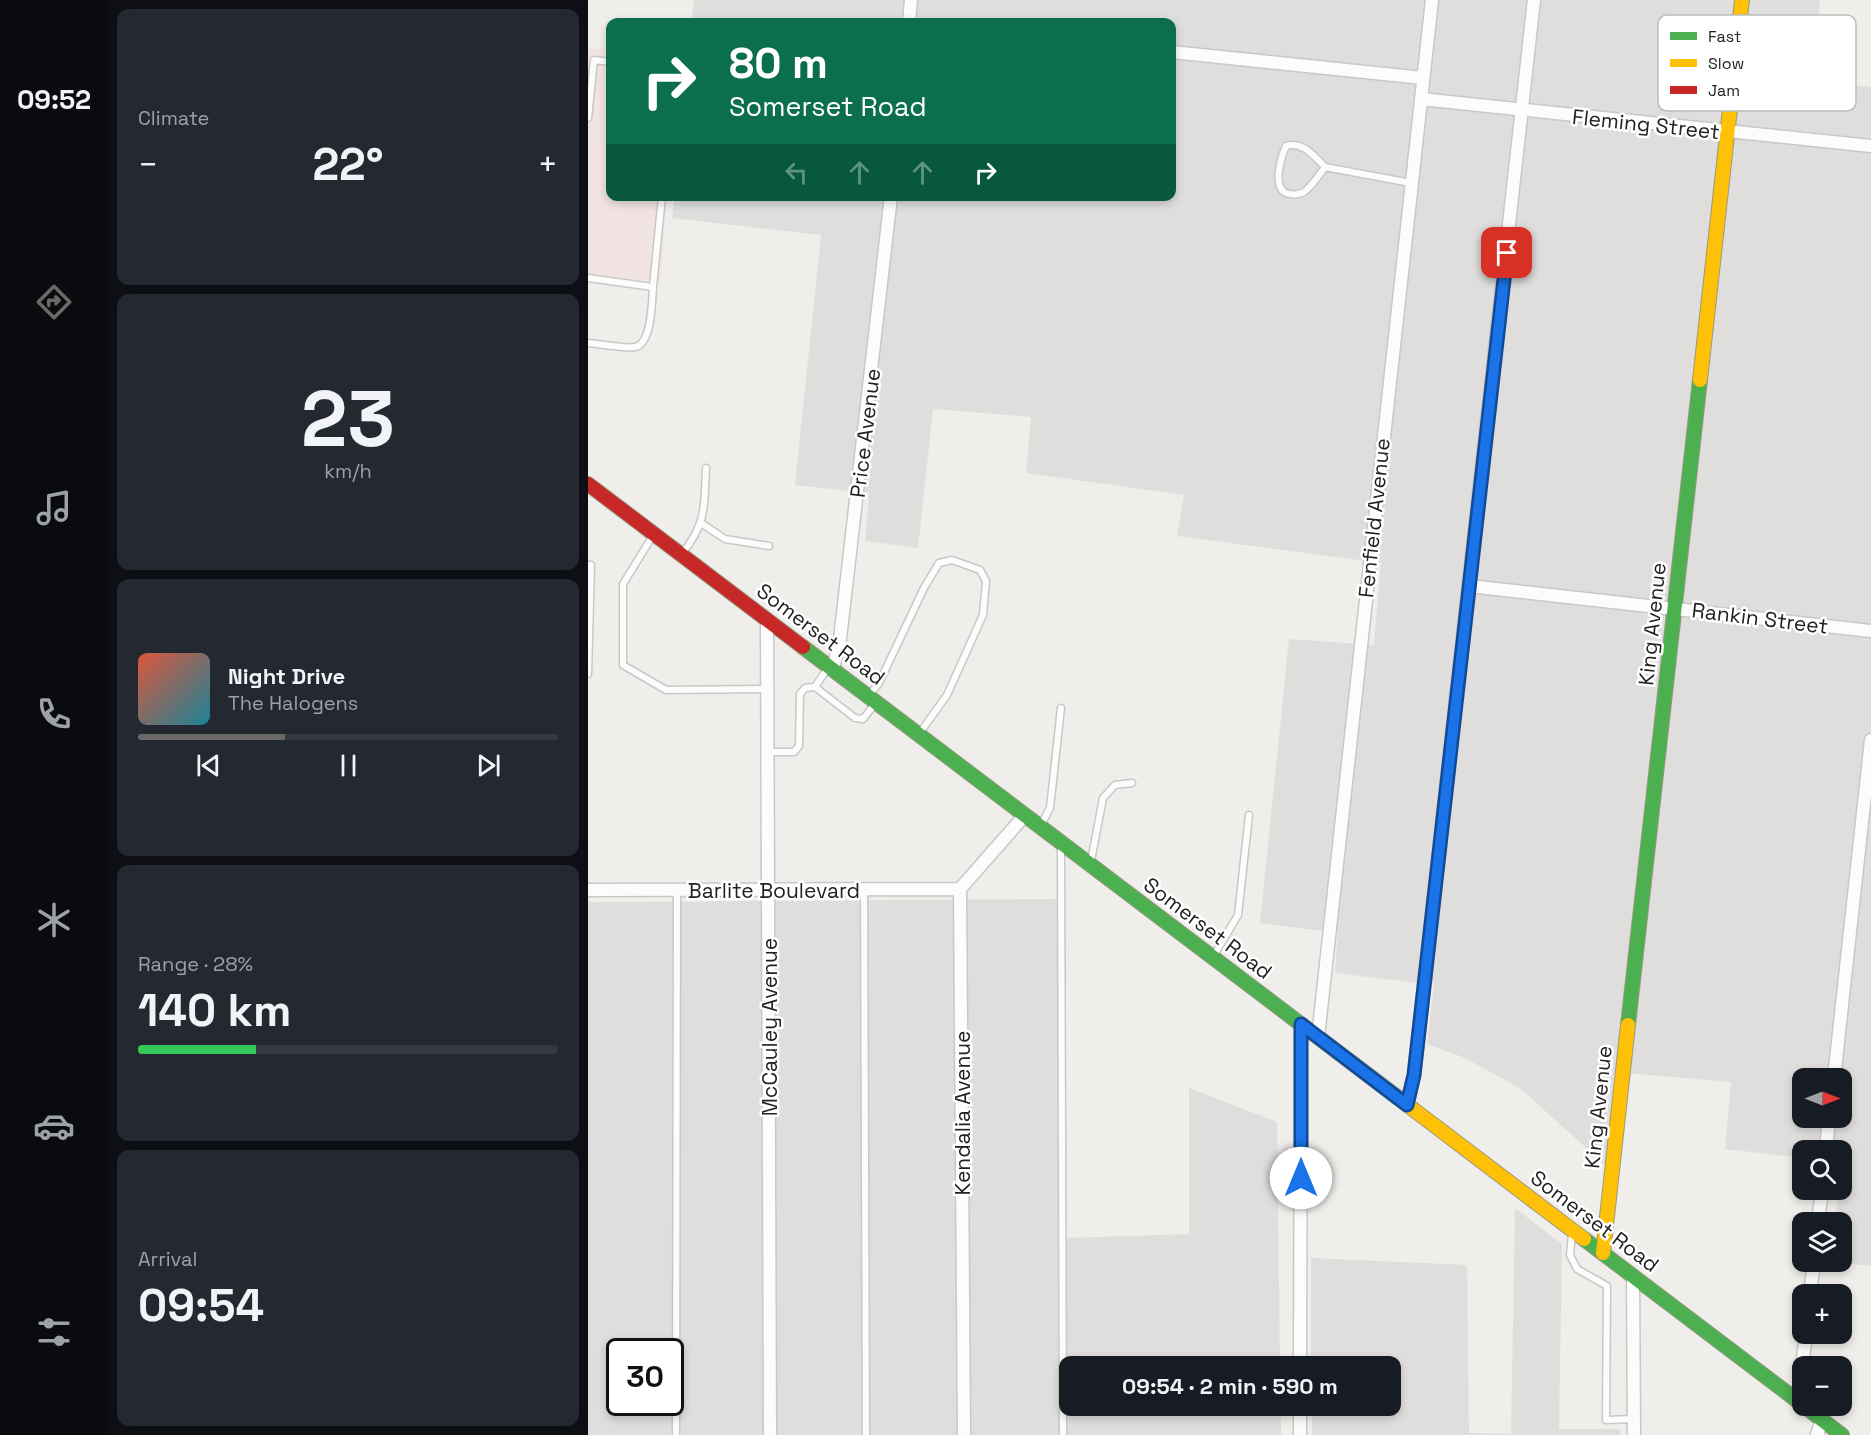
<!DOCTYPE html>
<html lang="en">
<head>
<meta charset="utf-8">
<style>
	:root { --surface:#171b24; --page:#242831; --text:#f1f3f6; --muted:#9ea1a6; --line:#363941; --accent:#6a6968 }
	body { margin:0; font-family:"Space Grotesk",sans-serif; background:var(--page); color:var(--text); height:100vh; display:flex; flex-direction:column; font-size:22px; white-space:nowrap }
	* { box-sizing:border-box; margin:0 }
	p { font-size:20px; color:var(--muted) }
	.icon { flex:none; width:33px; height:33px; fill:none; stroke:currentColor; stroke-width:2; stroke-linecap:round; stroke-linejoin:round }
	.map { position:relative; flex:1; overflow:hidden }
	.side { display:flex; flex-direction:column; gap:9px; padding:9px; background:#0d0f14; width:480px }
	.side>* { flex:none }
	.banner { position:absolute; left:18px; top:18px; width:570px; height:183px; border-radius:12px; box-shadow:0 3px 9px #0003; background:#0b6e4f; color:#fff; overflow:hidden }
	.needle { width:39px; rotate:90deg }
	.fabs { position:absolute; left:1204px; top:1068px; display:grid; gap:12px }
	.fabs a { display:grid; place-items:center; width:60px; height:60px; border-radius:12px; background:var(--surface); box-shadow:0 3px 9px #0003; font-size:30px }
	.speed { position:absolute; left:18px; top:1338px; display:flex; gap:12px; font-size:30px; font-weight:700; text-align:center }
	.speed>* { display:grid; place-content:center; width:78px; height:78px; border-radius:50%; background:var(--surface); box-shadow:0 3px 9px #0003; line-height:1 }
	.speed .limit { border:3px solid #111; border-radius:9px; background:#fff; color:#111 }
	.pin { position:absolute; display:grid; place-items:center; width:51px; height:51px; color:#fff; margin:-26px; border-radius:12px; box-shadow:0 3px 9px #0006 }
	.me { position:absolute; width:66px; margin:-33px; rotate:0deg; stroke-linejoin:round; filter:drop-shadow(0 0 4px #0008) }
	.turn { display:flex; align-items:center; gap:21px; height:126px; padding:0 24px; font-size:27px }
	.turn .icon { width:78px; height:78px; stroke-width:2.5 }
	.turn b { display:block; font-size:42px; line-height:51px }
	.lanes { display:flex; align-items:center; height:57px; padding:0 24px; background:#0003; justify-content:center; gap:30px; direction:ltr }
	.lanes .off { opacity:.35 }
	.big { font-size:45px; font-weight:700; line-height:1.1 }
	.side .widget { flex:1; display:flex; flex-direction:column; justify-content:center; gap:9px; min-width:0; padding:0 21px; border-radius:12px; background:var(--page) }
	.side .dial { align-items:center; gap:0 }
	.dial b { font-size:78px; line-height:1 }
	.song { display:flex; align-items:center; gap:18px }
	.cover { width:72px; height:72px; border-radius:9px; background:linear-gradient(135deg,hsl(10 70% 55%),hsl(190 70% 35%)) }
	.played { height:6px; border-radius:3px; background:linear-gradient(90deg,var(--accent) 35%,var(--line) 35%) }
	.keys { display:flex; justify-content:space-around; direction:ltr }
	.heat { display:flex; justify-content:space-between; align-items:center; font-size:33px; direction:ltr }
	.charge { height:9px; border-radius:4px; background:linear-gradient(90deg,#34c759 28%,var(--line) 0) }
	.trip { position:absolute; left:471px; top:1356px; width:342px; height:60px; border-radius:12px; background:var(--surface); box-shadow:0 3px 9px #0003; font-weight:700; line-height:60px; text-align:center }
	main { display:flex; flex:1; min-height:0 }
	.tab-bar { display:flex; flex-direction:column; width:108px; justify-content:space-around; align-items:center; background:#090b0e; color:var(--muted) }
	.tab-bar .icon { width:42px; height:42px }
	.tab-bar .current { color:var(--accent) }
	.tab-bar b { font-size:27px; color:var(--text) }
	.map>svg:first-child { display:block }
	.residential { fill:#dfdedc; fill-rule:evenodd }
	.commercial { fill:#f1e3e1 }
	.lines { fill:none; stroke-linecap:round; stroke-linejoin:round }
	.lane-casing { stroke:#c9c8c7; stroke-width:9 }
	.street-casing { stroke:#c9c8c7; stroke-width:15 }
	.fast-casing { stroke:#999a82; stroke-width:16 }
	.slow-casing { stroke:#999a82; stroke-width:16 }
	.jam-casing { stroke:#999a82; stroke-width:16 }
	.lane { stroke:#fdfcfc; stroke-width:6 }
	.street { stroke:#fdfcfc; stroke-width:12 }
	.fast { stroke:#4caf50; stroke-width:14 }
	.slow { stroke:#ffc107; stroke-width:14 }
	.jam { stroke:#c62828; stroke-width:14 }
	.route-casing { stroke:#114b97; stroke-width:15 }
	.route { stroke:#1a73e8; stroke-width:10 }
	.labels { text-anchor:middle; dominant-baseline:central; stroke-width:5; stroke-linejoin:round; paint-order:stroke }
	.street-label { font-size:21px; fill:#222; stroke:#fff }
	.key { fill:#fff; stroke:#bdbdbd; stroke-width:1.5 }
	.key-label { font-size:16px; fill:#222 }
</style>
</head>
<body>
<main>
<nav class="tab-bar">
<b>09:52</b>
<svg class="icon current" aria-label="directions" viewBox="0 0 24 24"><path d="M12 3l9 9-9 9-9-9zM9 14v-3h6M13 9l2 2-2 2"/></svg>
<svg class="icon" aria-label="music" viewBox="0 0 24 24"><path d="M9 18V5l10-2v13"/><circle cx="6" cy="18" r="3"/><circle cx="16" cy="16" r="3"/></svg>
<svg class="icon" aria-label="phone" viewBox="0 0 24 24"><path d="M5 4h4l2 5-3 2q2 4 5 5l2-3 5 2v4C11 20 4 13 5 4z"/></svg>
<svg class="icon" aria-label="climate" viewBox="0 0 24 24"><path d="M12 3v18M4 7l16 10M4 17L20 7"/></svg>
<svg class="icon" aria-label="car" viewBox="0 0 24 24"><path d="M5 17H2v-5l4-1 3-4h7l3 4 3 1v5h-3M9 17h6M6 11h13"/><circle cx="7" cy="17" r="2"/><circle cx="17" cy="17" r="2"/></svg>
<svg class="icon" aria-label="filters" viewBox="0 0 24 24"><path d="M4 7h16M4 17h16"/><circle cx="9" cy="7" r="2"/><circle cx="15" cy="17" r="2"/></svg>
</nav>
<section class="side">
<div class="widget"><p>Climate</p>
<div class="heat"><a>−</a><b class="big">22°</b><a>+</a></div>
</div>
<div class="widget dial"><b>23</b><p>km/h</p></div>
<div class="widget">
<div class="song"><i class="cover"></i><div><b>Night Drive</b><p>The Halogens</p></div></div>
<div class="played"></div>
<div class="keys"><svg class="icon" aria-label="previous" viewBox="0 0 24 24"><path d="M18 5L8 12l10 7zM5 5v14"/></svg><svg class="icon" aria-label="pause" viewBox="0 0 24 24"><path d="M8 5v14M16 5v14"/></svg><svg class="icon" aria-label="next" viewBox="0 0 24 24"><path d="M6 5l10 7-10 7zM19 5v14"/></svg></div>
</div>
<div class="widget"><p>Range · 28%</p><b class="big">140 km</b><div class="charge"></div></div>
<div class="widget"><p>Arrival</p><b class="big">09:54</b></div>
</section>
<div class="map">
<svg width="1283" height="1435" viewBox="0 0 1283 1435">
	<rect width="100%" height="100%" fill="#f0eeeb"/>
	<path class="residential" d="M106,0H1232L1228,35L1144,22L1139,71L1283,87V1266L1244,1262H1254V1222H1247L1251,1190H1254V1150H1215V1158L1137,1149L1143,1082L1027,1072L1017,1165L933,1089L877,1058L839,1044L846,985L747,973L750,933L672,923L701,639L786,645L793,563L589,536L596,495L438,473L443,417L345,409L330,548L277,541L281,493L207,485L233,235L84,218L87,196H584V22H103ZM1215,1078H1254V1118H1215Z
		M477,899L479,1238L601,1234V1088L689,1122L692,1366H482V1406H693V1435H0V902ZM32,1352H82V1402H32Z
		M927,1208L974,1244L971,1429H1032V1435H724V1406H802V1366H723V1258L879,1265L881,1433L923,1434Z"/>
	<path class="commercial" d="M0,47L22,50V196L79,197L72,282L0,274Z"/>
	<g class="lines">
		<defs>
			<path id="lane" d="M0,118L6,60L22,62
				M737,167C726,156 715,141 698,146C693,157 684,187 698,193C704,195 710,195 716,192C724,186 731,175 737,167L823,183
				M0,278L65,287L74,196
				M0,343C11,344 38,349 47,347C64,344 64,301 65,287
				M113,523L137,539L181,546
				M64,537L35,584V665L78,690L179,689
				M94,554C119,522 116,507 118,468
				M0,565H3L0,674
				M227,687L267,718L275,719L286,705
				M282,694L291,683L336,588L351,563L364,560L392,570L398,581L395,615L359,695L331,734
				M180,752H206L211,746L212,694L217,688L227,687L239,669
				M453,825L462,808L473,708
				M473,846L475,1435
				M503,861L515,798L527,785L544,783
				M276,890L278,1435
				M625,957L650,915L661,815
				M984,1234L982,1255L989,1269L1019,1286L1018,1420L1046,1419
				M88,1435L89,890"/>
			<path id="street" d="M321,22L323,0
				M584,52L835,78
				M833,99L1283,146
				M881,586L1283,631
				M179,620L182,1435
				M245,669L252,639L303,196
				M0,890L372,889
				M730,1037L844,0
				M1246,1078L1283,740
				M819,1105L826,1075L946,0
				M1238,1150L1241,1118
				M1230,1222L1234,1190
				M1045,1276L1046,1435
				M1222,1294L1226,1262
				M712,1366L713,1025
				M1210,1401L1218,1334
				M376,1435L372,889L437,815
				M712,1435V1406
				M1229,1435L1234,1420"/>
			<path id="fast" d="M215,647L809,1097
				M1040,1025L1112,380
				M996,1239L1215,1405
				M1216,1406L1254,1435"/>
			<path id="slow" d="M1112,380L1154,0
				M809,1097L996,1239
				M1015,1253L1040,1025"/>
			<path id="jam" d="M0,484L215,647"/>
		</defs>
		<use href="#lane" class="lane-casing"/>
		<use href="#street" class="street-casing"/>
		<use href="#fast" class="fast-casing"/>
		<use href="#slow" class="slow-casing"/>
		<use href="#jam" class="jam-casing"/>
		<use href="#lane" class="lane"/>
		<use href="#street" class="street"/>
		<use href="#fast" class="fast"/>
		<use href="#slow" class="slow"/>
		<use href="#jam" class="jam"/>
	</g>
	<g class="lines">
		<defs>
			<path id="route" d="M713,1178V1024L819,1105L826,1075L919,253"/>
		</defs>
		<use href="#route" class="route-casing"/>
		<use href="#route" class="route"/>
	</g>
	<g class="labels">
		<g class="street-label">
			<text transform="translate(1058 124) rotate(6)">Fleming Street</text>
			<text transform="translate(277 433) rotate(-83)">Price Avenue</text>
			<text transform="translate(786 518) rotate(-84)">Fenfield Avenue</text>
			<text transform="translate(1172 618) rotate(7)">Rankin Street</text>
			<text transform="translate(1064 624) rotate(-84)">King Avenue</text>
			<text transform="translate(233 634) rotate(37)">Somerset Road</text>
			<text x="186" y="890">Barlite Boulevard</text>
			<text transform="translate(620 928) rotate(37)">Somerset Road</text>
			<text transform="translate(181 1027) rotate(-90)">McCauley Avenue</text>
			<text transform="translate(1010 1107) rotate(-84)">King Avenue</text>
			<text transform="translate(374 1113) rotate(-90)">Kendalia Avenue</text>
			<text transform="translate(1007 1221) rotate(37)">Somerset Road</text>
		</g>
	</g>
	<rect x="1070" y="15" width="198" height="96" rx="9" class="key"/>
	<rect x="1082" y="32" width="27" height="8" fill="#4caf50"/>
	<rect x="1082" y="59" width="27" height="8" fill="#ffc107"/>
	<rect x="1082" y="86" width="27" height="8" fill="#c62828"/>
	<g class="key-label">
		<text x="1120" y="42">Fast</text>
		<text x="1120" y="69">Slow</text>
		<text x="1120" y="96">Jam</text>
	</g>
</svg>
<div class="fabs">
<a><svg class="needle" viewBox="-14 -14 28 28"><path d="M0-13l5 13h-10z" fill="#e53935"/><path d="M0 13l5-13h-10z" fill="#9ea1a6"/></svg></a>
<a><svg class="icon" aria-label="search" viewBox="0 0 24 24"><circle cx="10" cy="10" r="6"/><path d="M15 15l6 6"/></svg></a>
<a><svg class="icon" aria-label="layers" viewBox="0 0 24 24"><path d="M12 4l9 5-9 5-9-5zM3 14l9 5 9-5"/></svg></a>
<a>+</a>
<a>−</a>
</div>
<div class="speed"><div class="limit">30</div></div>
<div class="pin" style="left:919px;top:253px;background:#d93025"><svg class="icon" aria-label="arrive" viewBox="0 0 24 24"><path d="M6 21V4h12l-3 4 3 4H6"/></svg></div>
<svg class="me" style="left:713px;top:1178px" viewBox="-20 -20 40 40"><circle r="19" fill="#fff"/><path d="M0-13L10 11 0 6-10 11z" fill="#1a73e8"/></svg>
<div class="trip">09:54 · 2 min · 590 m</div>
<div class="banner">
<div class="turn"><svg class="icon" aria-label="right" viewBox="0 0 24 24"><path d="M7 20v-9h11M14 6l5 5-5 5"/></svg><div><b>80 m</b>Somerset Road</div></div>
<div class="lanes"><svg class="icon off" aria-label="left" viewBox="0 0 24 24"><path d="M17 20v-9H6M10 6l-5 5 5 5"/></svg><svg class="icon off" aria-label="ahead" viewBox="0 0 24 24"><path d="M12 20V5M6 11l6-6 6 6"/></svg><svg class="icon off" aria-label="ahead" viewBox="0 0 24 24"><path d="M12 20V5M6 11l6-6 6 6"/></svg><svg class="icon" aria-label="right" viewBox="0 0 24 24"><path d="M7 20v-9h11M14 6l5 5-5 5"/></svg></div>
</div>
</div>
</main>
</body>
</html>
